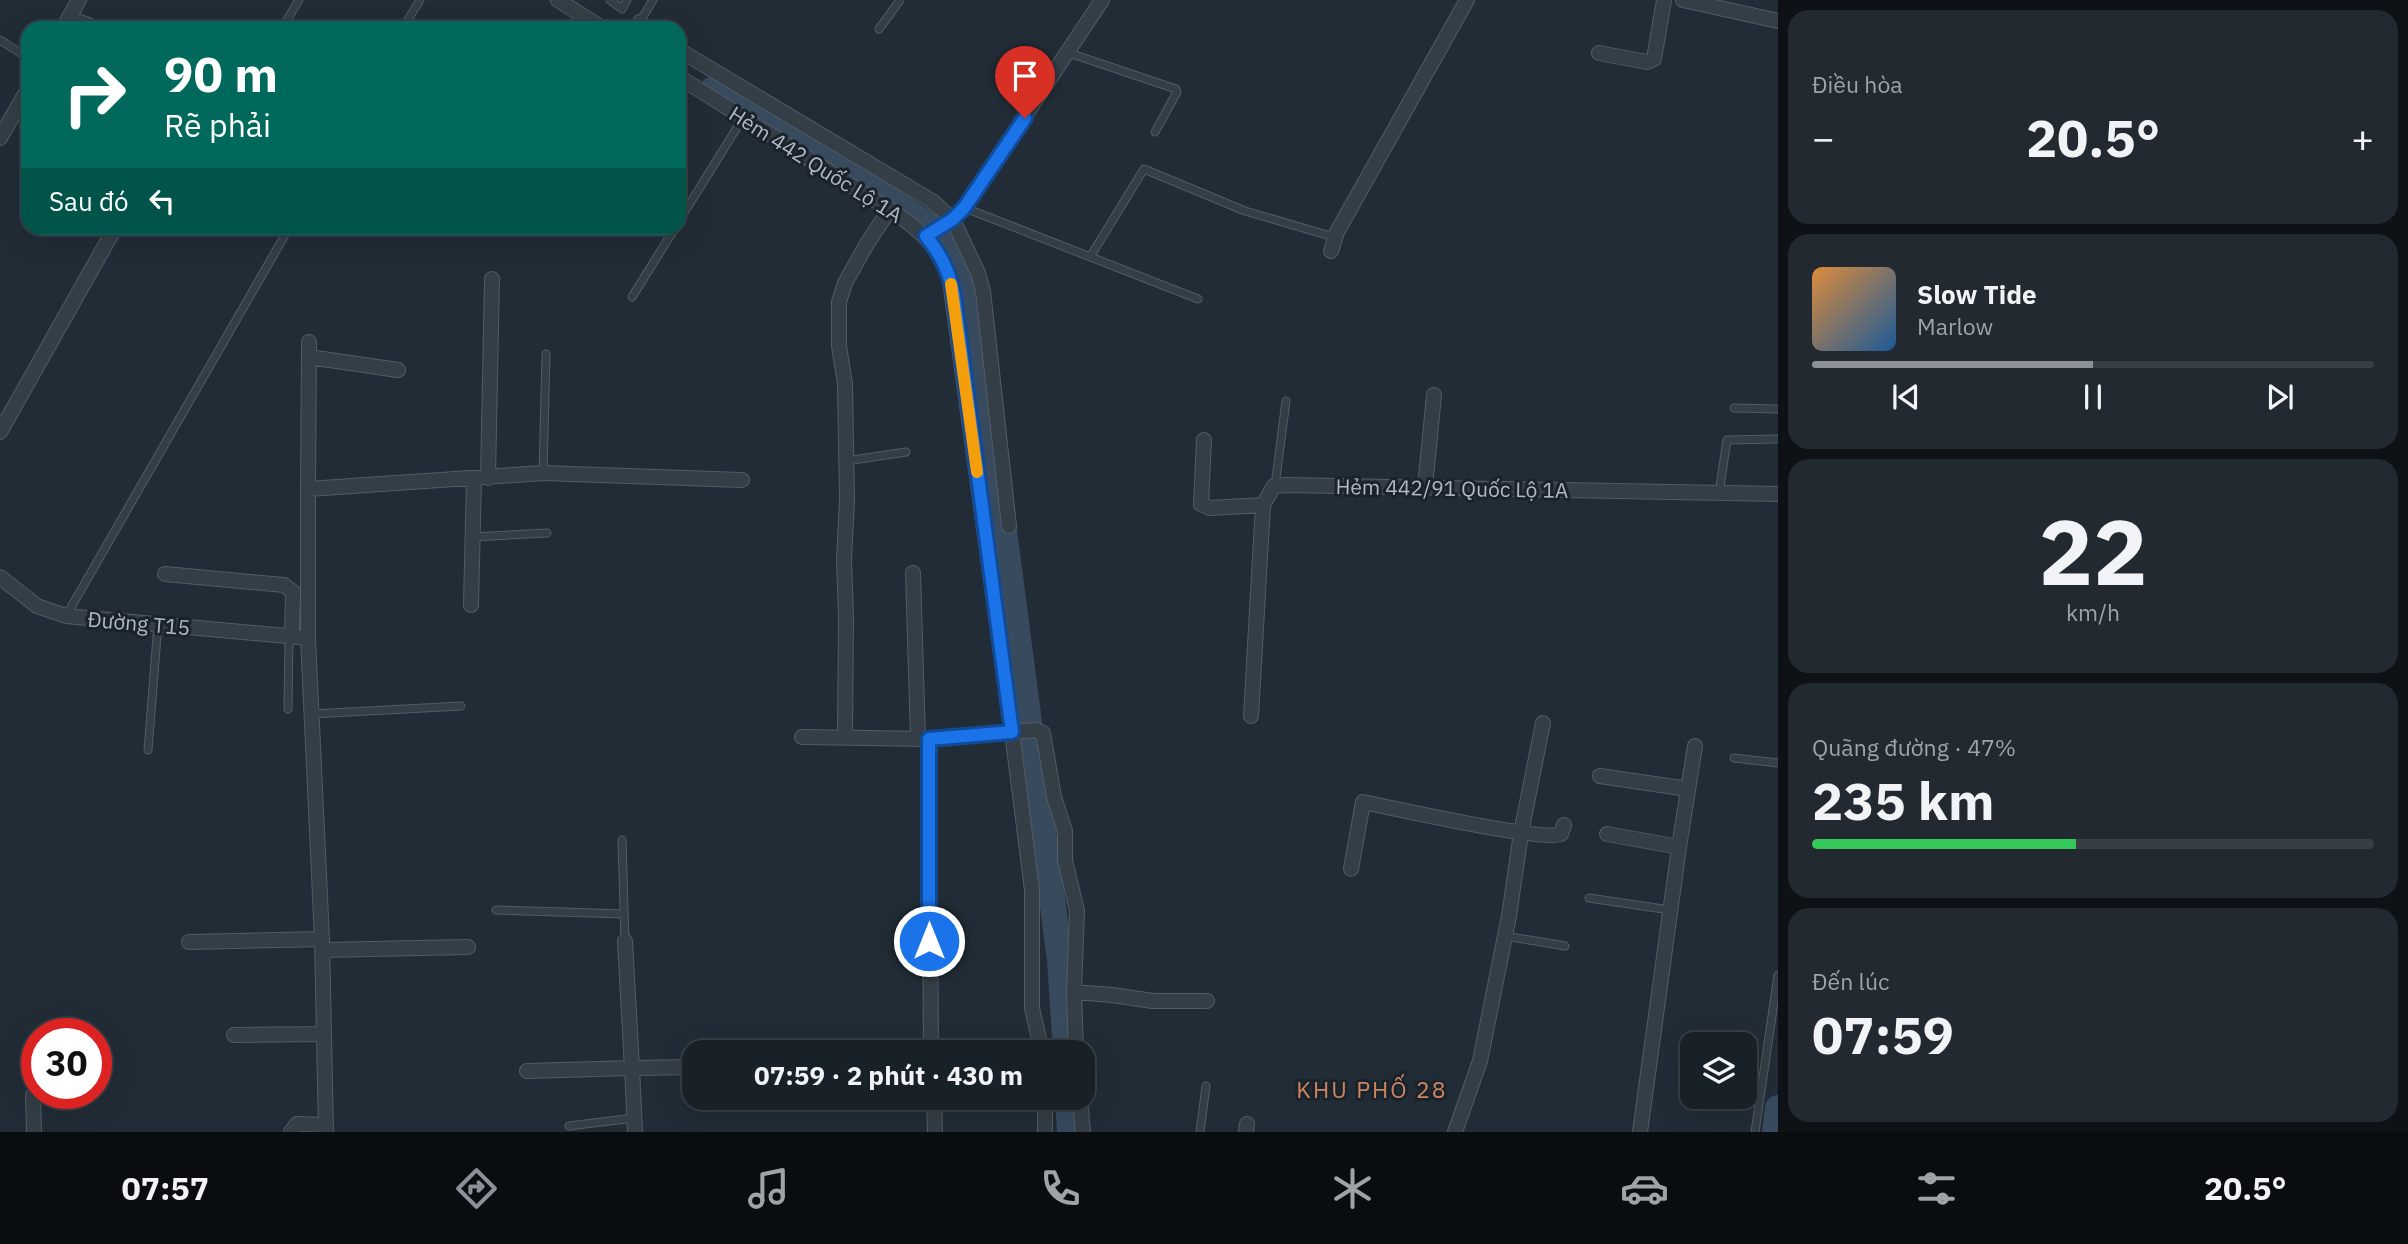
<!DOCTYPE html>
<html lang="vi">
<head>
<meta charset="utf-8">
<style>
	:root { --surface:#192128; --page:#222930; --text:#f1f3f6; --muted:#9fa3a8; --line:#373e45; --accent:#8c9099 }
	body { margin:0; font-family:"IBM Plex Sans",sans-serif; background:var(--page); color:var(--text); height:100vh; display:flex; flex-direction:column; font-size:26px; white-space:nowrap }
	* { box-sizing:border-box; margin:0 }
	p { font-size:23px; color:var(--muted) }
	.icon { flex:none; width:38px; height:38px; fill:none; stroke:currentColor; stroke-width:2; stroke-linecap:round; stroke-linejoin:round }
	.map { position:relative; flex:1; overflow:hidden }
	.drawer { display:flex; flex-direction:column; gap:10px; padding:10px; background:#0e1216; width:630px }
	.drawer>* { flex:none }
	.hud { position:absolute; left:21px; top:21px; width:665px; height:214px; border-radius:21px; box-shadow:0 7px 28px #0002,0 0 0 2px var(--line); background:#00695c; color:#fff; overflow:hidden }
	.tools { position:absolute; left:1680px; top:1032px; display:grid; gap:14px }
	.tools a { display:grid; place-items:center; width:77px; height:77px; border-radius:14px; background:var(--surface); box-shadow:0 7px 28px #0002,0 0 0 2px var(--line); font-size:35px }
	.speed { position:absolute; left:21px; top:1018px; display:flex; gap:14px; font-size:35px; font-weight:700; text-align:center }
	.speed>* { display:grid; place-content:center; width:91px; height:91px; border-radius:50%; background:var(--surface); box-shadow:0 7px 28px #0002,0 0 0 2px var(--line); line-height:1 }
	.speed .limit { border:10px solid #d22; background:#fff; color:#111 }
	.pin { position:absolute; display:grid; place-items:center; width:60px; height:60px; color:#fff; margin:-72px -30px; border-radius:50% 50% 50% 0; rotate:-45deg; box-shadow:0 0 7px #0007 }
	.pin .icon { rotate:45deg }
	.me { position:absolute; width:77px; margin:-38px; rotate:0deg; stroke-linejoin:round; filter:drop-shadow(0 0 5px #0008) }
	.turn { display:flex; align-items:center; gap:24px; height:147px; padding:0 28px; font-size:32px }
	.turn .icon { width:91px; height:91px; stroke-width:2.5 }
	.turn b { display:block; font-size:49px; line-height:60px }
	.then { display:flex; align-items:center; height:66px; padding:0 28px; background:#0003; gap:14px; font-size:26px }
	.big { font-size:52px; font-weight:800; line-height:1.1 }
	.drawer .tile { flex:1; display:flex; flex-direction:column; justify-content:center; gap:10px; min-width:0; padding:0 24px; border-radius:21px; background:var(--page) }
	.drawer .dial { align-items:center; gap:0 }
	.dial b { font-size:91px; line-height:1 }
	.song { display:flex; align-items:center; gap:21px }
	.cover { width:84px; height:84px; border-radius:10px; background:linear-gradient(135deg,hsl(30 70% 55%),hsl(210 70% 35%)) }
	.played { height:7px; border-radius:4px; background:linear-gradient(90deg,var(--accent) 50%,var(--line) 50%) }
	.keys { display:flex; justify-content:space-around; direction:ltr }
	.heat { display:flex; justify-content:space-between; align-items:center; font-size:38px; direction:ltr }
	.charge { height:10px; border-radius:5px; background:linear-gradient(90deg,#34c759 47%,var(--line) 0) }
	.trip { position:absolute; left:682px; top:1040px; width:413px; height:70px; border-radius:21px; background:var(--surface); box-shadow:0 7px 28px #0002,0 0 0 2px var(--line); font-weight:800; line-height:70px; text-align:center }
	.tab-bar { display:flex; height:112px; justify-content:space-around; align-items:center; background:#0a0d10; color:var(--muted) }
	.tab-bar .icon { width:49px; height:49px }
	.tab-bar .active { color:var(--accent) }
	.tab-bar b { font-size:32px; color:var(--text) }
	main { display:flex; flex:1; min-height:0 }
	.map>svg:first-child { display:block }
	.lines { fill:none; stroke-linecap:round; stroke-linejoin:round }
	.river { stroke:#384b5e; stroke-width:26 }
	.lane-casing { stroke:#525c64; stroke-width:9 }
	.street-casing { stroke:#525c64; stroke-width:16 }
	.lane { stroke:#343e46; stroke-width:7 }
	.street { stroke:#343e46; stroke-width:14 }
	.route-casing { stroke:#114b97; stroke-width:18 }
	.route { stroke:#1a73e8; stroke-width:12 }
	.slow { stroke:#f59e0b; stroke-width:12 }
	.labels { text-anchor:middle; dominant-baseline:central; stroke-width:6; stroke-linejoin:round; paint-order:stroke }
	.street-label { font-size:21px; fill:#afb9c3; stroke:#1a232b }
	.neighbourhood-label { font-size:23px; letter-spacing:2px; fill:#cc8561; stroke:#1a232b }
</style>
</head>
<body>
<main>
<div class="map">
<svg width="1778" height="1132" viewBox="0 0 1778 1132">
	<rect width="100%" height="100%" fill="#212c36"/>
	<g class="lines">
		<path class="river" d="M712,90L853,175L933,228L957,248L967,270L975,308L1060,960L1066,1052
			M1068,1097L1070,1132
			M1775,1132L1778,1108"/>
		<defs>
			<path id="lane" d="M610,0L622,9L627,0
				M640,22L653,0
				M282,28L299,0
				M403,28L420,0
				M879,29L900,0
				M0,40L28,58
				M1069,53L1176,89L1177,92L1155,132
				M965,208L1198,299
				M679,221L743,118
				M1090,257L1144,169L1245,211L1334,237
				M632,297L675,228
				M1734,408L1778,409
				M846,461L906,452
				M543,473L546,354
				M1275,486L1286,401
				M1719,493L1727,440L1778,439
				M473,537L547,533
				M66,616L289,228
				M288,709L289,637
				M312,714L461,706
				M148,750L158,624
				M1734,758L1778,763
				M622,840L625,941
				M1589,898L1670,910
				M496,910L624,914
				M1505,936L1565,946
				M569,1126L634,1118
				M1200,1132L1206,1086
				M1755,1132L1778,975"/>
			<path id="street" d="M558,0L602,28
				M1683,0L1778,21
				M69,18L96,28
				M640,22L644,28
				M63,28L79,0
				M679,50L932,201L953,220L978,273L983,291L1009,526
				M1599,53L1647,62L1654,59L1664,0
				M679,77L898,215C923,233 936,245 949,274L1012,732L1032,890V1008L1042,1052
				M0,138L28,89
				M926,236L953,220L964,208L1102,0
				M1331,251L1337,232L1467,0
				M309,357L398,370
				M0,432L115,228
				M1204,440L1201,504L1210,508L1263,505L1274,486L1286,485L1778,494
				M488,478L492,279
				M1425,487L1434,395
				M308,489L309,342
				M913,573L918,739
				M165,574L284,585L293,592L292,636
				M0,577L37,606L66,616L308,638
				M471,605L474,479
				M1251,716L1263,505
				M802,737L929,739L1036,730L1043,733L1054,797L1065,831V860L1077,911L1074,992L1076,1052
				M845,737L846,618L844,560L847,500L845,384L839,346V302L845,283L868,242L890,209
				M929,739L931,1052
				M1600,776L1688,789
				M1607,834L1679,847
				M1351,869L1363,802C1392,808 1546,842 1561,834L1564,825
				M625,941L632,1068L695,1067
				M189,942L322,939
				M323,950L468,947
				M1074,992L1112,995L1153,1001H1207
				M234,1035L324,1034
				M527,1071L632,1068L635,1132
				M33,1095L34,1132
				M934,1097L935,1132
				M1080,1097L1083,1132
				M291,1132L297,1124L326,1125
				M326,1132L322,939L308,638V489L543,473L742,480
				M1045,1132V1097
				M1246,1132L1247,1124
				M1455,1132L1480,1061L1509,916L1521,833L1543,723
				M1640,1132L1679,847L1695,746"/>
		</defs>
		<use href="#lane" class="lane-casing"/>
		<use href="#street" class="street-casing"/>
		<use href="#lane" class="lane"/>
		<use href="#street" class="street"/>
	</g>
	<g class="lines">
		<defs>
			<path id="route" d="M929,941V739L1012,732L954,295C949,271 941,255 926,236L953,219L964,208L1025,118"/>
		</defs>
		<use href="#route" class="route-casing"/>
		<use href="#route" class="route"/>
		<path class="slow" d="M951,284L977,472"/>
	</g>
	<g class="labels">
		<g class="street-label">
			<text transform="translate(816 164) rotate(32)">Hẻm 442 Quốc Lộ 1A</text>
			<text transform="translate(1452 488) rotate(1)">Hẻm 442/91 Quốc Lộ 1A</text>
			<text transform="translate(139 623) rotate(5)">Đường T15</text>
		</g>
		<g class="neighbourhood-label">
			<text x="1372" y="1089">KHU PHỐ 28</text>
		</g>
	</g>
</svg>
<div class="tools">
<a><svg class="icon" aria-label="layers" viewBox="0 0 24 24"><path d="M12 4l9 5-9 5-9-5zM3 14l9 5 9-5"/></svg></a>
</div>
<div class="speed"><div class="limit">30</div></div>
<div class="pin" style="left:1025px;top:118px;background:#d93025"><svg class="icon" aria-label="arrive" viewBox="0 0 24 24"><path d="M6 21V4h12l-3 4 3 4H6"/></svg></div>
<svg class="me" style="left:929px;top:941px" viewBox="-20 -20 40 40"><circle r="17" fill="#1a73e8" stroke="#fff" stroke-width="3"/><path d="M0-11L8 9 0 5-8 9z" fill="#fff"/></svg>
<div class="trip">07:59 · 2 phút · 430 m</div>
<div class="hud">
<div class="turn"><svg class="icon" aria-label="right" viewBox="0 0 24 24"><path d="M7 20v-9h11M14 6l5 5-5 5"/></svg><div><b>90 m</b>Rẽ phải</div></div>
<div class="then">Sau đó<svg class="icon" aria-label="left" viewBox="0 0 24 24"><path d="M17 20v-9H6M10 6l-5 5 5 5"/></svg></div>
</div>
</div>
<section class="drawer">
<div class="tile"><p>Điều hòa</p>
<div class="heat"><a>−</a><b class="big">20.5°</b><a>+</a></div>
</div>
<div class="tile">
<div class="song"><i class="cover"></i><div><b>Slow Tide</b><p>Marlow</p></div></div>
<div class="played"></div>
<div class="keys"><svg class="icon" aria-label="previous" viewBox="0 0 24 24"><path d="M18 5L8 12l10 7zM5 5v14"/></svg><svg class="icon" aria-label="pause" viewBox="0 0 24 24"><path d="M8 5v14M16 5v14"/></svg><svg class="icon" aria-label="next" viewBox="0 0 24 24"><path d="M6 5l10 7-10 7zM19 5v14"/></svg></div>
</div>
<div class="tile dial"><b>22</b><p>km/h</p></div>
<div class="tile"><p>Quãng đường · 47%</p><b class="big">235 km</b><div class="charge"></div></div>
<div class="tile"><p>Đến lúc</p><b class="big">07:59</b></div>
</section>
</main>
<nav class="tab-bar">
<b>07:57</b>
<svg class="icon active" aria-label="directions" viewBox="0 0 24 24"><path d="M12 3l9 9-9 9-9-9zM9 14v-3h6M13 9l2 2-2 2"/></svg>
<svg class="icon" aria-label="music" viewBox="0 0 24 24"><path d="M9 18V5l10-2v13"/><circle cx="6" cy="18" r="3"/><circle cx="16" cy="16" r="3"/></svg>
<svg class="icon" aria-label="phone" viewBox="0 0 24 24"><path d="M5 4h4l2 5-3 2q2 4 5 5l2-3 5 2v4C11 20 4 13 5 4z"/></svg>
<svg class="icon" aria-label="climate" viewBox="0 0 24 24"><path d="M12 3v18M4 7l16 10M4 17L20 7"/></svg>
<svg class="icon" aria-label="car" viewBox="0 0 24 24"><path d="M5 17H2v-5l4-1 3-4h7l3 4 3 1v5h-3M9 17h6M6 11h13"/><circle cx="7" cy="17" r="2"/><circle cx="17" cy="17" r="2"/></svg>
<svg class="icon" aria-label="filters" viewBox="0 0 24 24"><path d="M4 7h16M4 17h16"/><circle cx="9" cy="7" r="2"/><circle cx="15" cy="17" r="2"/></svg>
<b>20.5°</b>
</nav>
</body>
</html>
